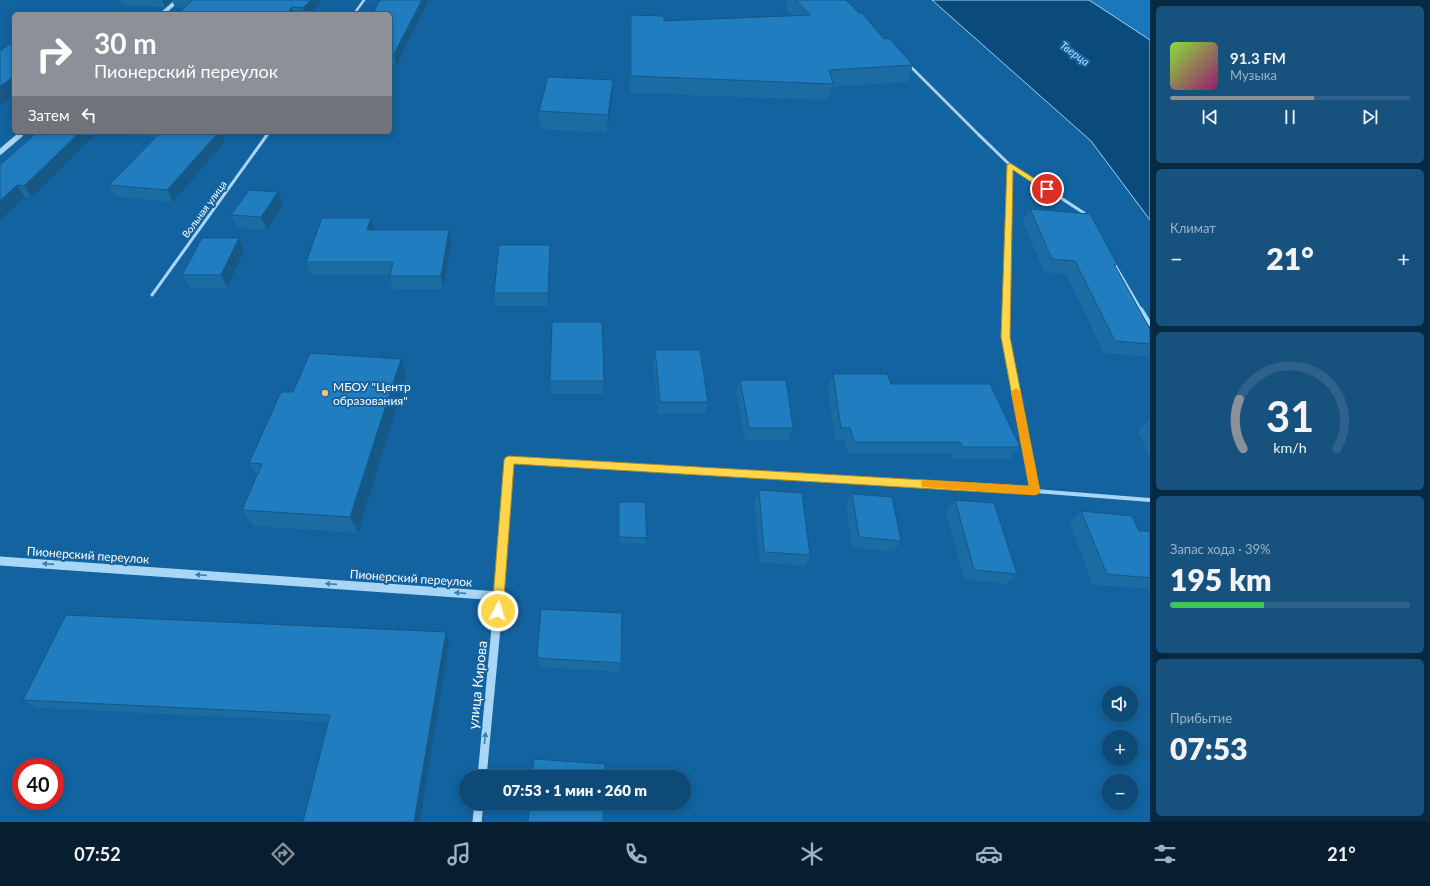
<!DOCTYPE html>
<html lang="ru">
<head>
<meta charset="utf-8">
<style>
	:root { --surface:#0e4a78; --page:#17517d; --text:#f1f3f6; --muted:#9bb3c6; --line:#2e628a; --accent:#8c9099 }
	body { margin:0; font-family:Lato,sans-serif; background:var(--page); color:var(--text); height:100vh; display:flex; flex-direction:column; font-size:15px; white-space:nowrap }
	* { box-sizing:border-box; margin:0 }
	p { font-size:13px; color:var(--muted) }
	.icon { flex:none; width:22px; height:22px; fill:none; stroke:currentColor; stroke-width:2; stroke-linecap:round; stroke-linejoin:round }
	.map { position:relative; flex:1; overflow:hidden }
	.drawer { display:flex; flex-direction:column; gap:6px; padding:6px; background:#082942; width:280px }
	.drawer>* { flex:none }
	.hud { position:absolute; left:12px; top:12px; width:380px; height:122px; border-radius:6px; box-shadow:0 2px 10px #0003,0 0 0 1px var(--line); background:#8c9099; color:#fff; overflow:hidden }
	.controls { position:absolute; left:1102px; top:686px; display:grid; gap:8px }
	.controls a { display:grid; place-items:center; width:36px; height:36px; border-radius:50%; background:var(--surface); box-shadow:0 2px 10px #0003,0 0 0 1px var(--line); font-size:20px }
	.speed { position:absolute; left:12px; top:758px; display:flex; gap:8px; font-size:20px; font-weight:700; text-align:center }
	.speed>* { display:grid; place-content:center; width:52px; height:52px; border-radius:50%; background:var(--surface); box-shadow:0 2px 10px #0003,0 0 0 1px var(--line); line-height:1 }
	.speed .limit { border:6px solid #d22; background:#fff; color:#111 }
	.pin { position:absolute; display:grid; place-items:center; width:34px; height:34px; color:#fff; margin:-17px; border:2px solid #fff; border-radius:50%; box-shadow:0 1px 4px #0007 }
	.me { position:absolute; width:44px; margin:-22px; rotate:5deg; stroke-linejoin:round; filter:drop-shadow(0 0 3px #0008) }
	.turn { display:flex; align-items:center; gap:14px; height:84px; padding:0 16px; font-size:18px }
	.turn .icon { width:52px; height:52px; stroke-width:2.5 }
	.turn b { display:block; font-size:28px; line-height:34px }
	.then { display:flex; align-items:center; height:38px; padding:0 16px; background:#0003; gap:8px; font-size:15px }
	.big { font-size:30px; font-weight:800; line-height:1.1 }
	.drawer .card { flex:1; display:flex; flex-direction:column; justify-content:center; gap:6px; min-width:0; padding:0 14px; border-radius:6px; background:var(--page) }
	.drawer .dial { align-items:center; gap:0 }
	.dial svg { height:104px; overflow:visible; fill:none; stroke:var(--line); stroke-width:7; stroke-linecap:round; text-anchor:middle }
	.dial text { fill:var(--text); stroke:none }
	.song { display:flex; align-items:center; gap:12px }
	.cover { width:48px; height:48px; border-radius:6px; background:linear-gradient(135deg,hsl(90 70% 55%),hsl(320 70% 35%)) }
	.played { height:4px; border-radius:2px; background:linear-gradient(90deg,var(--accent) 60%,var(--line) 60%) }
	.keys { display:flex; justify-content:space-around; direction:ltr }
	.heat { display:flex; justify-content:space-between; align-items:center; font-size:22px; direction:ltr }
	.charge { height:6px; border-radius:3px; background:linear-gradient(90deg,#34c759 39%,var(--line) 0) }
	.trip { position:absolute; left:459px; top:770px; width:232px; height:40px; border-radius:20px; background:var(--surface); box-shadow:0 2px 10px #0003,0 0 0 1px var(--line); font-weight:800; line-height:40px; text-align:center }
	.dock { display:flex; height:64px; justify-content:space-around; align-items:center; background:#061e30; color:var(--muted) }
	.dock .icon { width:28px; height:28px }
	.dock .selected { color:var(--accent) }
	.dock b { font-size:18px; color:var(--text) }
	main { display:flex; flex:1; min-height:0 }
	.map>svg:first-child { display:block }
	.green { fill:#1a78ba }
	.water { fill:#0b4b7c; stroke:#9cd3f8 }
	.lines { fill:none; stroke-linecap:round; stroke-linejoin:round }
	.minor-far3 { stroke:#aad6f5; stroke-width:2.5 }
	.minor-far2 { stroke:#aad6f5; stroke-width:3 }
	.minor-far1 { stroke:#aad6f5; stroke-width:4 }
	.minor { stroke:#aad6f5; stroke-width:5 }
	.tertiary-far2 { stroke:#aad6f5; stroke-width:4 }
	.tertiary-far1 { stroke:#aad6f5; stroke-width:5.5 }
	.tertiary { stroke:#aad6f5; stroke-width:9 }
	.wall { fill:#1c6ca4 }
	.shaded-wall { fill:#165886 }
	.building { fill:#207dbf; stroke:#165886 }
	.oneway { fill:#3880b5 }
	.route { fill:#ffd54a; stroke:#a68a30 }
	.slow { fill:#f59e0b }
	.poi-dot { fill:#ffc16e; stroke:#1263a0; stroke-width:1.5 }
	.labels { text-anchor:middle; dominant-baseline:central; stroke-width:4; stroke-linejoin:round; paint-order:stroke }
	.far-street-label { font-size:10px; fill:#fff; stroke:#1263a0 }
	.far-water-label { font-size:11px; font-style:italic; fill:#b7dffb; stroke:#1263a0 }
	.poi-label { font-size:12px; fill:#fff; stroke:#1263a0; text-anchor:start }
	.street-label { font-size:12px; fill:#fff; stroke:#1263a0 }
	.near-street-label { font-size:14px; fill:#fff; stroke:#1263a0 }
</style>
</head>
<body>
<main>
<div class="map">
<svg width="1150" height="822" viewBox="0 0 1150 822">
	<rect width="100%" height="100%" fill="#1263a0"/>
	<path class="green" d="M1089,0H1150V40Z"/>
	<path class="water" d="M932,0H1089L1150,40V220L1091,141Z"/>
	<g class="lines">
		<path class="minor-far3" d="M354,14L364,0
			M909,65L980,136
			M266,136L269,132"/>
		<path class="minor-far2" d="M979,135L1010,165L1084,213L1086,217
			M1113,262L1141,310
			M152,295L267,135
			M1006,310L1010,165"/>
		<path class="minor-far1" d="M1006,309L1005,337L1035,491
			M1141,309L1150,324
			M504,534L509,460L1035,491L1150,500"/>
		<path class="minor" d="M499,596L504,533"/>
		<path class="tertiary-far2" d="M162,14L178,0
			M19,136L23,132"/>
		<path class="tertiary-far1" d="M0,152L20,135"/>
		<path class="tertiary" d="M0,561L499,596L482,777
			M477,822L479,803"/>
	</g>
	<path class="wall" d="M120,0H323L310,14H177L184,8L175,7L172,1L165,7L122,5Z
		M380,0H429L396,66L390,63V14Z
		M788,0H796L884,39L913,65L907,82L832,87L828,100L630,93V31L631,15L664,21L793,16L786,8Z
		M613,80L612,98L607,133L540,129L539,111Z
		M45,132H221L225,142L173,202L116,197L109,185L156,137L97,133L32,197H25L0,220V165Z
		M278,192L283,205L267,230L237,228L231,215Z
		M1030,209L1117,264L1115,266L1150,329V354L1147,357L1104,353L1066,274L1044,272L1023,222Z
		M371,218L374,230L451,243L443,289H393L390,275H311L306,262Z
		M550,245V258L548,306H496L494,293Z
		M244,251L227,288H190L182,275Z
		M655,350L708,402L705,414H658L653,363Z
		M833,374L891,384L1020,447L1010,459H954L952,454H848L844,440H835L828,387Z
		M406,377L358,533L253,526L242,510L257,475L249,463L293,392Z
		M740,380L793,428L788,440H745L736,392Z
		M550,381H604L603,394H551Z
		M1150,419V458L1138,431Z
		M759,490L810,555L805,566L760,562L754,502Z
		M852,494L901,541L893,552L852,548L846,506Z
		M955,500L1017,574L1006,584L964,580L946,512Z
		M619,502L647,538L646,544L619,543Z
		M1081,511L1139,531H1150V589L1093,585L1069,523Z
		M446,632L449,641L420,822H303L328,722L38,708L23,700Z
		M537,658L621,663L620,672L538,667Z"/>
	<path class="shaded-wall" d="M162,0H172V1L165,7Z
		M311,0H323L310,14H305L303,8Z
		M422,0H429L396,66L394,54Z
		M292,7L294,14H287Z
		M14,76V94L0,106V87Z
		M613,80L612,98L607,133L608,115Z
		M80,132H96L97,133L32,197L24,186Z
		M219,132H221L225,142L173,202L167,190Z
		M17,185L25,197L0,220V201Z
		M278,192L283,205L267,230L261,217Z
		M371,218L374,231L367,230Z
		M449,230L451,243L443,289L441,276Z
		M239,238L244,251L227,288L221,275Z
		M550,245V258L548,306V293Z
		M401,359L406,377L358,533L350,517Z
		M446,632L449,641L420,822H414Z"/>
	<path class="building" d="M193,0H311L303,8L292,7L287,14H177Z
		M380,0H422L394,54L390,52V14H372Z
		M796,0H846L859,13H862L884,39L889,38L913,65L829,70L833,84L631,76V15L664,16V21L810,15Z
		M14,41V76L0,87V51Z
		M548,77L613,80L608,115L539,111Z
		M45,132H80L24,186L17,185L0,201V165L35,134L42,135Z
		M161,132H219L167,190L109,185Z
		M249,190L278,192L261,217L231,215Z
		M1030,209L1090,214L1117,264H1114L1150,329V344L1115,341L1075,261L1052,259Z
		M322,218H371L367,230H449L441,276H390L393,262H306Z
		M202,238H239L221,275H182Z
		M499,245H550L548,293H494Z
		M552,322H602L604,381H550Z
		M655,350H700L708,402H660Z
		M310,353L401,359L350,517L242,510L262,464L249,463L281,392H293Z
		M833,374H887L891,384H990L1020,447H962L960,442H854L850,428H841Z
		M740,380H786L793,428H749Z
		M759,490L802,493L810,555L764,552Z
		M852,494L892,497L901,541L859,537Z
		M955,500L994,503L1017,574L974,570Z
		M619,502H645L647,538L619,537Z
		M1081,511L1132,516L1139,531H1150V578L1107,574Z
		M541,609L622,613L621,663L537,658Z
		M66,615L446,632L414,822H303L330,715L23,700Z
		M534,759L605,764V777H532Z
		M530,803H604L603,822H528Z"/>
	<defs><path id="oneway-solid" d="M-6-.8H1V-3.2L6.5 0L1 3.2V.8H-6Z"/></defs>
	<g class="oneway">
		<use href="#oneway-solid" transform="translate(48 564) rotate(-176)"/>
		<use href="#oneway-solid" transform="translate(201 575) rotate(-176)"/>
		<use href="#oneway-solid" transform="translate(331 584) rotate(-176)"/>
		<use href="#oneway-solid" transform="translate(460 593) rotate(-176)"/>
		<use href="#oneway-solid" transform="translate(485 738) rotate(-84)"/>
	</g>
	<path class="route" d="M1010,163L1051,189L1045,191L1013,170L1010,337L1040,491L1038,494L1035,495L514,464L503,611L502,615L498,617L494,615L492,611L504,460L506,457L509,456L1029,486L1001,337L1007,165Z"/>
	<path class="slow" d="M1016,388L1020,392L1040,491L1038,494L1035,495L922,487L921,484L922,481L926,480L1029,486L1011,392Z"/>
	<circle class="poi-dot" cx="325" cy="393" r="4"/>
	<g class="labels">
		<g class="far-street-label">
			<text transform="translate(204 209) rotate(-54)">Вольная улица</text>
		</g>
		<g class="far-water-label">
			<text transform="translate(1075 53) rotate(36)">Тверца</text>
		</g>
		<g class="poi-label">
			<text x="333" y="386">МБОУ "Центр<tspan x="333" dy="14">образования"</tspan></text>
		</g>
		<g class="street-label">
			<text transform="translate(88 555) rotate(4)">Пионерский переулок</text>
			<text transform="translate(411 578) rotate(4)">Пионерский переулок</text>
		</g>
		<g class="near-street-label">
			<text transform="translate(477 685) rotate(-84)">улица Кирова</text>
		</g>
	</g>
</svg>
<div class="controls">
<a><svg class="icon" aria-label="sound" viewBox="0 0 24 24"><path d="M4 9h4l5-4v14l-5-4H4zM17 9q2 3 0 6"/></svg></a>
<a>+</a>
<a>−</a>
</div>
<div class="speed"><div class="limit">40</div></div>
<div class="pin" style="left:1047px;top:189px;background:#d93025"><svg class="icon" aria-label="arrive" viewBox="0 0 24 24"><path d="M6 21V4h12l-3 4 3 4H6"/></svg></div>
<svg class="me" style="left:498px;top:611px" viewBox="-20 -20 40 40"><circle r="17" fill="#ffd54a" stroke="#fff" stroke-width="3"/><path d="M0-11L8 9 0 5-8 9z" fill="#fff"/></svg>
<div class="trip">07:53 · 1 мин · 260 m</div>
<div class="hud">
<div class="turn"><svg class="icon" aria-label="right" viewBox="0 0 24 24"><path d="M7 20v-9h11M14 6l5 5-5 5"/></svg><div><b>30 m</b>Пионерский переулок</div></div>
<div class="then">Затем<svg class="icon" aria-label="left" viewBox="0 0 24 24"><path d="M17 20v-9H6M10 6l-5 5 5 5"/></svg></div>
</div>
</div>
<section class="drawer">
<div class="card">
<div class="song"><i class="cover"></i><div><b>91.3 FM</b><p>Музыка</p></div></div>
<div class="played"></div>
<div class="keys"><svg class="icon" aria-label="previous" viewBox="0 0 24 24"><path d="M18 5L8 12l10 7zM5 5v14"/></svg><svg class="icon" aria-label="pause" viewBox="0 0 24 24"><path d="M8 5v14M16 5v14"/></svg><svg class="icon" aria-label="next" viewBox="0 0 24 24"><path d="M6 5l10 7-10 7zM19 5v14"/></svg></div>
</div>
<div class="card"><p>Климат</p>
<div class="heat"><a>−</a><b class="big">21°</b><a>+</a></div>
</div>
<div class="card dial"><svg viewBox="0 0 100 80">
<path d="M14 69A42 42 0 1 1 86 69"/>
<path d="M14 69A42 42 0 0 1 11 31" stroke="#8c9099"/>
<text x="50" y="56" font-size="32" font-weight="700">31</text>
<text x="50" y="72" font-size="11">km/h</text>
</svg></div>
<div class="card"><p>Запас хода · 39%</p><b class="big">195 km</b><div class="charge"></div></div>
<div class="card"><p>Прибытие</p><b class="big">07:53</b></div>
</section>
</main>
<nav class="dock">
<b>07:52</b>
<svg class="icon selected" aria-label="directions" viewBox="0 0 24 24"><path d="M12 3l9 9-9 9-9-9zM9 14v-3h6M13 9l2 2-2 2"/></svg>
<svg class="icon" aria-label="music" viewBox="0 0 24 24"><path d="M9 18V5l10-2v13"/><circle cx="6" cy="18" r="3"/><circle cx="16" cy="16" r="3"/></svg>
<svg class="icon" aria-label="phone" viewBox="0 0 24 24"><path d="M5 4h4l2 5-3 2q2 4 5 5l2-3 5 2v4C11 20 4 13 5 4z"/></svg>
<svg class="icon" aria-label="climate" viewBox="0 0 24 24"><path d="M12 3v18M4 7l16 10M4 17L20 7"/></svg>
<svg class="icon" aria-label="car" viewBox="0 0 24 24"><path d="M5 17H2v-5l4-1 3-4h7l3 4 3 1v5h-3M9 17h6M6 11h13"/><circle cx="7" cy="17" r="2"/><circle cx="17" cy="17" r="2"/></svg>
<svg class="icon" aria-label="filters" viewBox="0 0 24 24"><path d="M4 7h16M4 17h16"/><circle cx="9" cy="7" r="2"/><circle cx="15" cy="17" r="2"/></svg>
<b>21°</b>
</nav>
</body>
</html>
